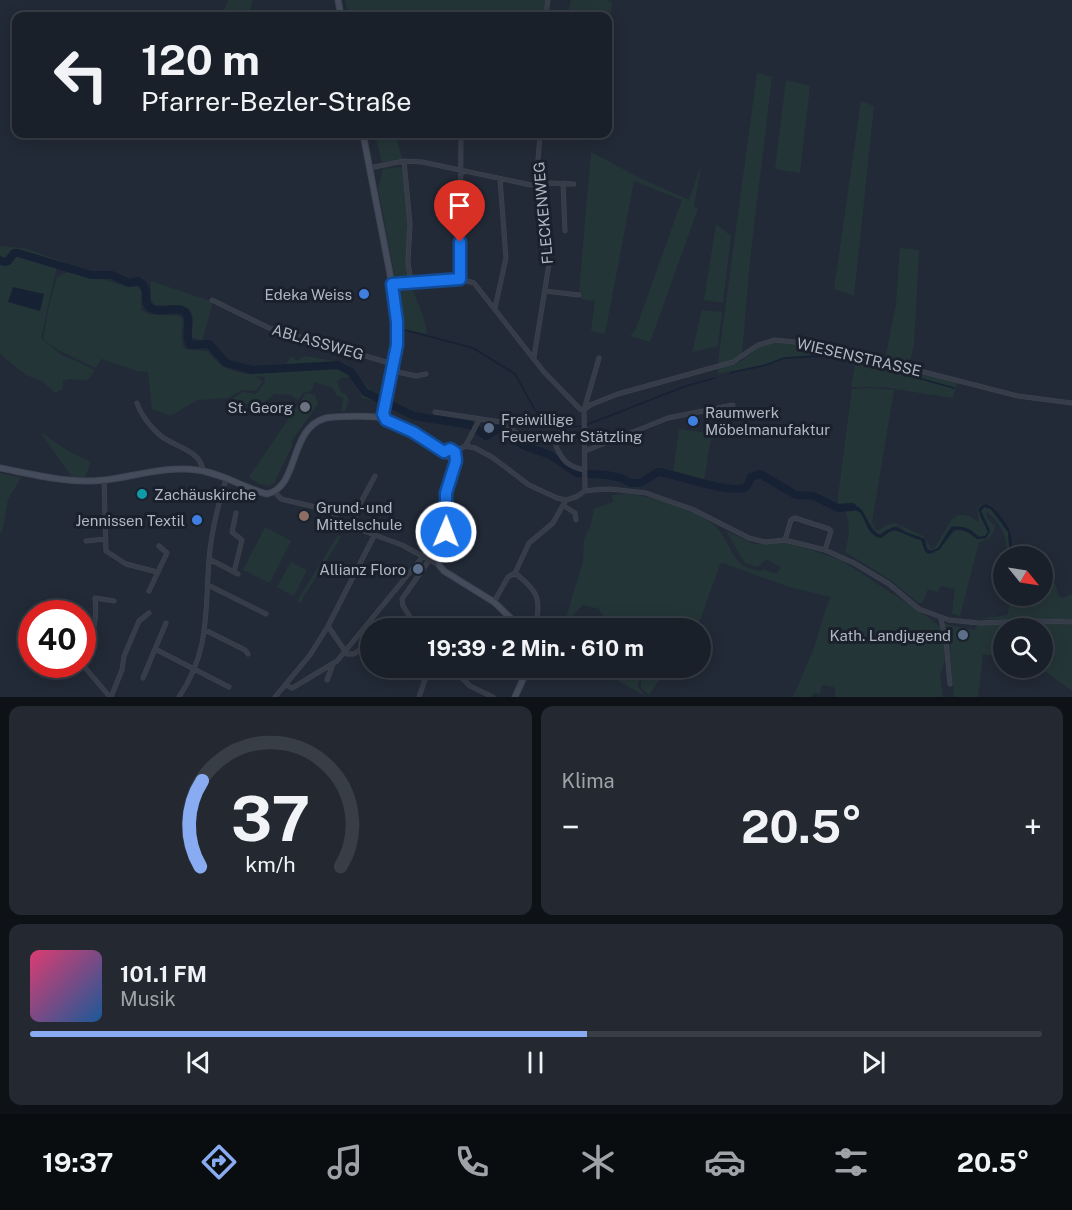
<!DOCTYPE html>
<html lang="de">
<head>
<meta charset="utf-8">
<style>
	:root { --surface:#1a2029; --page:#232831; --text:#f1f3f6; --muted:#9fa3a8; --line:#383e46; --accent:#88abf1 }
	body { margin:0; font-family:"Public Sans",sans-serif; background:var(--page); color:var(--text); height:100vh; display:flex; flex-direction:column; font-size:22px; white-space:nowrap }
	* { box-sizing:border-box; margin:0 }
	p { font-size:20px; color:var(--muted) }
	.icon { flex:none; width:33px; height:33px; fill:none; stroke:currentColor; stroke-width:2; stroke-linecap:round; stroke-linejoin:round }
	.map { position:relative; height:697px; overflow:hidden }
	.drawer { display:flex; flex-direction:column; gap:9px; padding:9px; background:#0e1217; flex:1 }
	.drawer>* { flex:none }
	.banner { position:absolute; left:12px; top:12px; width:600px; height:126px; border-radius:12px; box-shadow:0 3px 15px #0003,0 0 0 2px var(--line); background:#1a2029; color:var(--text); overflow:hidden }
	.needle { width:39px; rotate:120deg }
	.buttons { position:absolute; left:993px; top:546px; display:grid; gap:12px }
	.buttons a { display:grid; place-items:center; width:60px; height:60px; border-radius:50%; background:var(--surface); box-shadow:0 3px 15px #0003,0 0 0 2px var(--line); font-size:30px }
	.speed { position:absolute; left:18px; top:600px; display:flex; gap:12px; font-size:30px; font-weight:700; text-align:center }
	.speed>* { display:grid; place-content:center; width:78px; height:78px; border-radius:50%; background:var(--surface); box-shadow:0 3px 15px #0003,0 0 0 2px var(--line); line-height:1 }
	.speed .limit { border:9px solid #d22; background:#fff; color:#111 }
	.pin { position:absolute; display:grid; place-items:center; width:51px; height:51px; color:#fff; margin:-62px -26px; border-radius:50% 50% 50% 0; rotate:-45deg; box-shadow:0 0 6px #0007 }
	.pin .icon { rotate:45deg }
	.me { position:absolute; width:66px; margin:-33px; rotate:1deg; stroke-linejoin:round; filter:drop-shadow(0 0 4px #0008) }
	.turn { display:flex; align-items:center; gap:21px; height:126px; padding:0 30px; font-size:27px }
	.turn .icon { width:78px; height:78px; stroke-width:2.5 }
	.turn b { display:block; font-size:42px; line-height:51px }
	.big { font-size:45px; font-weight:700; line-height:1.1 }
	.drawer .widget { flex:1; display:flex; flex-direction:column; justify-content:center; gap:9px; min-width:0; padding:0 21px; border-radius:12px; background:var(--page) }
	.drawer .dial { align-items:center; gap:0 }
	.dial svg { height:156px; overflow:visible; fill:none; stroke:var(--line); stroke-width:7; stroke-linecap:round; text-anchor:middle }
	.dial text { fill:var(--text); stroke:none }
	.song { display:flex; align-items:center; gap:18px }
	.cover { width:72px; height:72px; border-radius:9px; background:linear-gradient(135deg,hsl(340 70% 55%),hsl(210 70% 35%)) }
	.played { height:6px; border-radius:3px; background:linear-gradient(90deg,var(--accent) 55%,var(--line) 55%) }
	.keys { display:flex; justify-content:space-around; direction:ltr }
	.heat { display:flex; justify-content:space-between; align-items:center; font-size:33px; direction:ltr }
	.drawer .tiles { flex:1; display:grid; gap:9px; grid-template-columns:1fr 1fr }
	.widget:last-child { grid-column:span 2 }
	.trip { position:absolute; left:360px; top:618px; width:351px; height:60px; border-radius:30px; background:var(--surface); box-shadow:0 3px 15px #0003,0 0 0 2px var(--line); font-weight:700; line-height:60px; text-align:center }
	.tabs { display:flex; height:96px; justify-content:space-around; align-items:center; background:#0a0d10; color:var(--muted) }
	.tabs .icon { width:42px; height:42px }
	.tabs .on { color:var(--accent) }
	.tabs b { font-size:27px; color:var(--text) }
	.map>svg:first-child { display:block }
	.green { fill:#243538 }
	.water { fill:#162134 }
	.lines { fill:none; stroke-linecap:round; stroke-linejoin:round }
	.stream { stroke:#162134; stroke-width:1.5 }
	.river { stroke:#162134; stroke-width:8 }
	.street-casing { stroke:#3f4551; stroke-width:5 }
	.secondary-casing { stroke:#3f4551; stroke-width:7 }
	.street { stroke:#363c48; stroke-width:4 }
	.secondary { stroke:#444b5b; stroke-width:5 }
	.route-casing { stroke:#114b97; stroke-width:15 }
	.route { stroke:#1a73e8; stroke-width:10 }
	.shop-dot { fill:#3f7fe0; stroke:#1b212c; stroke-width:2 }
	.worship-dot { fill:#6b7280; stroke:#1b212c; stroke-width:2 }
	.service-dot { fill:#5c6f8a; stroke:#1b212c; stroke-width:2 }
	.culture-dot { fill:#0f9aa8; stroke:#1b212c; stroke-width:2 }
	.education-dot { fill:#8d6e63; stroke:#1b212c; stroke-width:2 }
	.labels { text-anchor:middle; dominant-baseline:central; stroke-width:6; stroke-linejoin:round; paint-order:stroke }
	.street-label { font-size:15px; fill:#b0b7c4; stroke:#1b212c }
	.poi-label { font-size:15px; fill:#b0b7c4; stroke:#1b212c; text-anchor:end }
</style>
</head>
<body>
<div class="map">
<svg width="1072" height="697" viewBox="0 0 1072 697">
	<rect width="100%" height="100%" fill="#222a37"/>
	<path class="green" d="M228,0H252L250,16H222Z
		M345,0H547L546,13L522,12L521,16H349Z
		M571,0H607L612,3L608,36V16H567Z
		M757,73L772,77L750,260L742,355L720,364L718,362Z
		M786,80L810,86L800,173L775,169Z
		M861,101L874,106L854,296L834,289Z
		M375,134H396L402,159L382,162Z
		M591,152L638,177L689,200L701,165L694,206L698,209L650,342L630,336L635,331L682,200L634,181L605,334L591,331L595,301L581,299L582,293H579Z
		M401,167L403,172L409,230L406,263L408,277L406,279L397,280L395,277L378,188L383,169Z
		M716,224L731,236L723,303L704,300Z
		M0,246L24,248L67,263L66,266L17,251L15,255L18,254L38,261L57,266L41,338L60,354L95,370L89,379C80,383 72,376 63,381V389L55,393L42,381L26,375L0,354Z
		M900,248L919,250L914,345L909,366L885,360L896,304Z
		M67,272L103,279L124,286L139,287L141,292V310L148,314L180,316L183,320L181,336L184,349L207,351C223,369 228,370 252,375V367L286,364L290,358L294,357L296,361L305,356L346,363L371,390L382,395L381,402L362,398L351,377L341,378L337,382L341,392L346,394L349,400L345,411L341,412L343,398L336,395L333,388L315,382L311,391L303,393L298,400L291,395L274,394L264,403H253L232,407L231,400L243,392L256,394L265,382L264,377L255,376L263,381L256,391L242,390L228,398L198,400L170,416L152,409L148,372L138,371L101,359L96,368L58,350L43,339L49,306L57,277Z
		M151,281L213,302L202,341L192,337C191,330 194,325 193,318C191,299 168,307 155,305L151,300Z
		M401,285H411C416,300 426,318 427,334L401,329L398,290Z
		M702,310L722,312L718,346L692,352Z
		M781,342L814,345L957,382L953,398L882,387H851L855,365L819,354L783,358L766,364L718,374V369L741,361L760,346Z
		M870,388L894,390L872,522L877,531L887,525L895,523L923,536L932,549L935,547L952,519C961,511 970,516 979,522L977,509C981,503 986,501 992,506L982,505L980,516L988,532L985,536L979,537L970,529L952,527L938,548L929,551L921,537L909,534L898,526L886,530L880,535L877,534L858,506L851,505L838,506V496L852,389Z
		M306,393L315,395L318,404L291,442L293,444L274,483L268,486L259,484L249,477Z
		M679,429L707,433L712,432L704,481L673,473Z
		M40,432L70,452L91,462L85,477H72Z
		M0,473L21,478L8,499L3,529L0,535Z
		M624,494C651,495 696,508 716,527C726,537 733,560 744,566C749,569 756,570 762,571L764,569L776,574L781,567L766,559L758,567L745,563L726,531L754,544L786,542L841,560L931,619L940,627L944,642L945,660L940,675L943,697H834L836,693L834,687L822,685L820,694L814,693L811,697H793L814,648L827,605L831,597L789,587L723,563L720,564L699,623L695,628H612L599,609L583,605L564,625L583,561L584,539L591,524L594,509L613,502L612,495Z
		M984,507L992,510L1008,532L1010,556C1006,552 1007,549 1006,543C1005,532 996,517 986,512L987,518L995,527C993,535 988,541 979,542L960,616L952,613L955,589L941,586L937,592L928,589L922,603H918L891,580L845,552C849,536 852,522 843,508C870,507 860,527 878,538C902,524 897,534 921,540L925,551L933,554C949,535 954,520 977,539L986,538L990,532L981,511Z
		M265,527L291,541L270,583L243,570Z
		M338,535L341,537L300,603L297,601Z
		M291,562L307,570L294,596L277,587Z
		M1043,578L1056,585L1058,596L1063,598L1072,594V620L979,619L1007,615L1012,596H1042Z
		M1033,623L1072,625V691L1046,672L1029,668H1042V628H1004L1003,658L983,654L978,697H954L949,642L945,624L975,630L979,624Z
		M610,668H645L637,686L647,697L608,675Z
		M647,668H667L649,695L641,687V682Z"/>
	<path class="water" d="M13,287L44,294L40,311L8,302Z
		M986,504C994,506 1008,524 1010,532C1013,540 1011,549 1012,556H1010L1008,532L990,508L984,507L981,511L990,530L986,538L977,539C969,533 964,528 954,530L939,550L928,554L925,551L921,540C910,537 901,531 892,530L881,538C867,535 867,522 860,512L842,506C870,499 862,527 880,535C898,522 893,528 911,534C916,536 920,537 925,539L927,549L932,551L938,548L951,527C964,525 970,529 979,537L985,536L988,532L978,510L982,505Z"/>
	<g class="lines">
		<path class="stream" d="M405,330L473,348L515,374L535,410L552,426L559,428L582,426
			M730,373L766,365L784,358L823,356L867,364L954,388
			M586,425L686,386L715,378"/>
		<path class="river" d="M0,260L4,262L8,261L14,253H18L91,275H112L129,283L138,281C153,289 140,303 152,309C161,314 176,305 185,312C192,319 184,336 190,345L209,344L226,363L252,370L338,365L351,372L365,392L414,416L470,425L486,436L500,428L504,429L515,440L525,446L550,455L577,473L606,475L621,478L631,483H640L658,472C674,473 735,497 747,486C748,484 750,479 751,477L760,474L796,495L814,496L838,508L852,507"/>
		<defs>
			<path id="street" d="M546,16L548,0
				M404,161L410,224L408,263L411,282
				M369,168L404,161L422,162L531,185L550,183L574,184
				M563,183L565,231
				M460,279L461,134
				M392,284L460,279L474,283L544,372L580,409L584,410
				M545,291L579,295
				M212,300L269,328L393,364
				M495,308L506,258L500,179
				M534,357L549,264L537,173L540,134
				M393,371L416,376L426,374
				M137,403C141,415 151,428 161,436C175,447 201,450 203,471
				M584,410L590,405L618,394L733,362L758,345L775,340L815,344L1018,396L1072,403
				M435,412L501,422L521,436
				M559,433L556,446C562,461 569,467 585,470
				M466,445L479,420
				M585,451L668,418L733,405
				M455,452L465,446L475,448L492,457L529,485L557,498L566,500L576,497L585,491L593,490L610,489L646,493L692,509L749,538L765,542L785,540L825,550L854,563L889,584L919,609L949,620L979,623L1033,621L1072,622
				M104,480L106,551L126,564L157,572
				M585,491L584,410L599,358
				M275,492L281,499L315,507L350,526L402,545L439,565
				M564,506L575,513L576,520
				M89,522L107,521
				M352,527L360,504L375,476
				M785,540L791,520L795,518L829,529L831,531L825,550
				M86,541L106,539
				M209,559L238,574
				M234,572L242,540L232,532L236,513
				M208,585L266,614
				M149,591L167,553L159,546
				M494,602L508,577L515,573
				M941,619L946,641L950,684
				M166,623L155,649L229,687
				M328,626L347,654H354L370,643
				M417,628L403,606L402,599L430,559L438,557
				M535,628C542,599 538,591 515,573L529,543L553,523L566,500
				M205,630L245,650L248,654
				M82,657C92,634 98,624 95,598L114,601
				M82,664L110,697
				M452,668L470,686L493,697
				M143,678L155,649
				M327,680L333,664
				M286,685L292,688L294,687L337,661L424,555
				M111,697L122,670L124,656L139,621L149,613
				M179,697C210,651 205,612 209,560C211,532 218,505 226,479
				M275,697L310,655L328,626L375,534
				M419,697L429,668"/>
			<path id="secondary" d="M338,0L341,16
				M363,134L391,279L397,322V345L384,409V417
				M444,452L447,449L453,450L457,457L446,493V529L438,557L439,565L444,571L494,602L521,628
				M0,468C35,475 69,484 105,480C136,476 166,466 197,470C222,473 244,488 267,494C300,487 288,428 326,418C337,416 377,415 385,419C403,427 420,437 438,448C444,452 448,458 456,461
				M515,697L528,668"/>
		</defs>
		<use href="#street" class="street-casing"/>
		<use href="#secondary" class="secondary-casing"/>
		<use href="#street" class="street"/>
		<use href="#secondary" class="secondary"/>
	</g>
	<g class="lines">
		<defs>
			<path id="route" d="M446,532V493L456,461L455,452L450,449L444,452L413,432L386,420L383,414L397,345V322L392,284L460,279V242"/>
		</defs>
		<use href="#route" class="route-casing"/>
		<use href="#route" class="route"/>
	</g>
	<g class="shop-dot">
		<circle cx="364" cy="294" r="6"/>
		<circle cx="693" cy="421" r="6"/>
		<circle cx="197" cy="520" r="6"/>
	</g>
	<circle class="worship-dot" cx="305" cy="407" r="6"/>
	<g class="service-dot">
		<circle cx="489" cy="428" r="6"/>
		<circle cx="418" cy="569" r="6"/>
		<circle cx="963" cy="635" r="6"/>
	</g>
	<circle class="culture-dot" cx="142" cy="494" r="6"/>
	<circle class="education-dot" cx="304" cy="516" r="6"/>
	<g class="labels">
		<g class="street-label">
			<text transform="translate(543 213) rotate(-95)">FLECKENWEG</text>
			<text transform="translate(318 342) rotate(16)">ABLASSWEG</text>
			<text transform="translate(859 357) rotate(13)">WIESENSTRASSE</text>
		</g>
		<g class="poi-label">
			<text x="352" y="294">Edeka Weiss</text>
			<text x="293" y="407">St. Georg</text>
			<text x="705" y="412" text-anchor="start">Raumwerk<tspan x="705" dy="17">Möbelmanufaktur</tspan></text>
			<text x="501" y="419" text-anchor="start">Freiwillige<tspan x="501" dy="17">Feuerwehr Stätzling</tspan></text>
			<text x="154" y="494" text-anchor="start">Zachäuskirche</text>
			<text x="316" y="507" text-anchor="start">Grund- und<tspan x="316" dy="17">Mittelschule</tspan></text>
			<text x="185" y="520">Jennissen Textil</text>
			<text x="406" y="569">Allianz Floro</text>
			<text x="951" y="635">Kath. Landjugend</text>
		</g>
	</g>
</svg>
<div class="buttons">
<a><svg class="needle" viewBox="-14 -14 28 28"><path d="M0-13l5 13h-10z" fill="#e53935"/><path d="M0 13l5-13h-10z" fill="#9fa3a8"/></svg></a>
<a><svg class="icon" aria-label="search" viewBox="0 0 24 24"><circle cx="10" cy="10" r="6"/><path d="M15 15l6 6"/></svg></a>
</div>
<div class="speed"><div class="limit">40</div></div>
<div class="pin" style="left:460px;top:242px;background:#d93025"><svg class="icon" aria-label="arrive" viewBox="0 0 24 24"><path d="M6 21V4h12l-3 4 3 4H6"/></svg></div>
<svg class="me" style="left:446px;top:532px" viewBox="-20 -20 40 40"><circle r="17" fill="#1a73e8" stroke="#fff" stroke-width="3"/><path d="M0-11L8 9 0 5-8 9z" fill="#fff"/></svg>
<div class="trip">19:39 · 2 Min. · 610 m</div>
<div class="banner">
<div class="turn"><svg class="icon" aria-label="left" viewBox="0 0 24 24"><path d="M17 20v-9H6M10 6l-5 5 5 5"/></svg><div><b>120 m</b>Pfarrer-Bezler-Straße</div></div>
</div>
</div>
<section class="drawer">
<div class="tiles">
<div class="widget dial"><svg viewBox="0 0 100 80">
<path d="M14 69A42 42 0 1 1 86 69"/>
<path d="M14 69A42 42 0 0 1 15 25" stroke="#88abf1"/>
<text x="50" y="56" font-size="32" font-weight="700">37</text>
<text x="50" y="72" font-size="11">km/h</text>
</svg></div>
<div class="widget"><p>Klima</p>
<div class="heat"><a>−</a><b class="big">20.5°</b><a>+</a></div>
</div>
<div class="widget">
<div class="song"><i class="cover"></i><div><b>101.1 FM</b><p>Musik</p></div></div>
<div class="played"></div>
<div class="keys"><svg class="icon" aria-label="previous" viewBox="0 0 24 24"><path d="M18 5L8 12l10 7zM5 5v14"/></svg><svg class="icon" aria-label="pause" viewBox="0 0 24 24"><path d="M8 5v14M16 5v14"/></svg><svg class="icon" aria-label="next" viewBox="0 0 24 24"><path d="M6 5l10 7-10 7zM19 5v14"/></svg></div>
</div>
</div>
</section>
<nav class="tabs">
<b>19:37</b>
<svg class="icon on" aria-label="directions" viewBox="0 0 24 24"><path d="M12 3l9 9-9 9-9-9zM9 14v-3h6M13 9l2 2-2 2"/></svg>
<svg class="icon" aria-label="music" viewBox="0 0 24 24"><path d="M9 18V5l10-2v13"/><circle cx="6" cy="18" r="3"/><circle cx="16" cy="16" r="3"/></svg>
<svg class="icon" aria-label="phone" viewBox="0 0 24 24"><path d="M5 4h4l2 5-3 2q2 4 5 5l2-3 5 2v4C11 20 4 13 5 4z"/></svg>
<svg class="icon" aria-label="climate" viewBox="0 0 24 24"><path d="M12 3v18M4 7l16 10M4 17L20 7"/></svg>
<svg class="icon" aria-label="car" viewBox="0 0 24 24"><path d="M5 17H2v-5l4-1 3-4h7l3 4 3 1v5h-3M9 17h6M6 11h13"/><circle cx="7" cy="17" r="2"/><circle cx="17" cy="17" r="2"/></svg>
<svg class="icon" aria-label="filters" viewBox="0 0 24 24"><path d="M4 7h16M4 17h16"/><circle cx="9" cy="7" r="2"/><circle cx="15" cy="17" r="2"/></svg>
<b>20.5°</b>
</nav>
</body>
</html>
